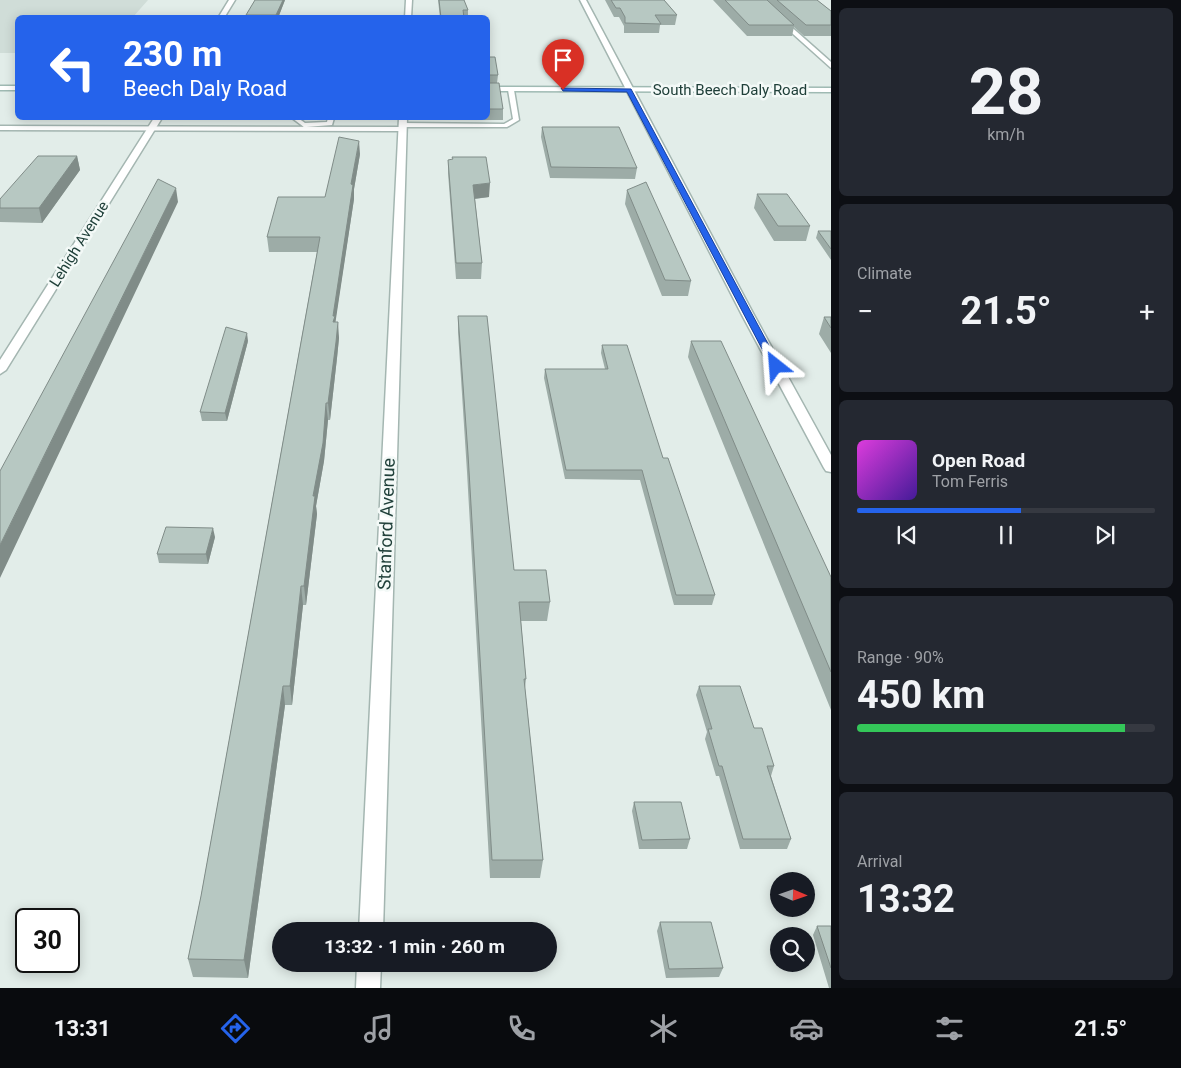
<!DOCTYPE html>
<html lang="en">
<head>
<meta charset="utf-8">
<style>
	:root { --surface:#171b24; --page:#242831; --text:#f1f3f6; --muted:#9ea1a6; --line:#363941; --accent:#2563eb }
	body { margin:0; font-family:Roboto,sans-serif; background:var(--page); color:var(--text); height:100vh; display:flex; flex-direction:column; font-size:19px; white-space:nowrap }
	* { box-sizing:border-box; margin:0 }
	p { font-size:16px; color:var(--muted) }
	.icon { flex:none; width:28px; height:28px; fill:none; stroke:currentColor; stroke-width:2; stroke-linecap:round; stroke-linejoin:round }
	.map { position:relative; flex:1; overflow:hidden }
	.details { display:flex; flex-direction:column; gap:8px; padding:8px; background:#0d0f14; width:350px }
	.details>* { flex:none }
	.banner { position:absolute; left:15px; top:15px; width:475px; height:105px; border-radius:8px; box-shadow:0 2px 12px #0003; background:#2563eb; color:#fff; overflow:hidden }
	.needle { width:32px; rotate:92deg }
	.fabs { position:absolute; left:770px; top:872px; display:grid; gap:10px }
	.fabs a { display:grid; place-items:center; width:45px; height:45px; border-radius:50%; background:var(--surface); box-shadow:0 2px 12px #0003; font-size:25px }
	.speed { position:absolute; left:15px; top:908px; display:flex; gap:10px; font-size:25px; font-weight:700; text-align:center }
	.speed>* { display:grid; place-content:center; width:65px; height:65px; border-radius:50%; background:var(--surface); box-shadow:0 2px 12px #0003; line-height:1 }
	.speed .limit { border:2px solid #111; border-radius:8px; background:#fff; color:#111 }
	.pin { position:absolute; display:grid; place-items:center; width:42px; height:42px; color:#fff; margin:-51px -21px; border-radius:50% 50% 50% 0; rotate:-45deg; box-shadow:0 0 5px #0007 }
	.pin .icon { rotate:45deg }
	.me { position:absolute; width:55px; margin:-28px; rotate:332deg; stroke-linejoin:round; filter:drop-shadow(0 0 4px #0008) }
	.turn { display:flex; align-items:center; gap:18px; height:105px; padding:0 25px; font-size:22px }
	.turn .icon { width:65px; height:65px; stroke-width:2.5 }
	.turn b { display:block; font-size:35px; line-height:42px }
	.big { font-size:38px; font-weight:700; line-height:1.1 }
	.details .card { flex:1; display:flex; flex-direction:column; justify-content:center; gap:8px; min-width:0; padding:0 18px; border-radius:8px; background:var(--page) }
	.details .dial { align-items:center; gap:0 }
	.dial b { font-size:65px; line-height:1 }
	.song { display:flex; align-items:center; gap:15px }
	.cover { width:60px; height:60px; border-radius:8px; background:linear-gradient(135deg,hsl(300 70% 55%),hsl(260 70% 35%)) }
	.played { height:5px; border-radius:2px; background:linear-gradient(90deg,var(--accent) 55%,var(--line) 55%) }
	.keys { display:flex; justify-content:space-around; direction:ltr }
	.heat { display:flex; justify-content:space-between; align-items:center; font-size:28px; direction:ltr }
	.charge { height:8px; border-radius:4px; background:linear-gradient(90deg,#34c759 90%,var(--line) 0) }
	.trip { position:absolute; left:272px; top:922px; width:285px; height:50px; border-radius:25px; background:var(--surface); box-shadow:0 2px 12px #0003; font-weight:700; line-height:50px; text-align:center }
	.tab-bar { display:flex; height:80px; justify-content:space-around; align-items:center; background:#090b0e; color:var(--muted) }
	.tab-bar .icon { width:35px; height:35px }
	.tab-bar .selected { color:var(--accent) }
	.tab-bar b { font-size:22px; color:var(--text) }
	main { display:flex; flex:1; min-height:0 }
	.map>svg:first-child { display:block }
	.built { fill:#d0ddd8 }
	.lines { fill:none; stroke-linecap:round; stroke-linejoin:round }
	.lane-casing { stroke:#a4b6b1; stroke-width:3 }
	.street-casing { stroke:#a4b6b1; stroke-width:3 }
	.secondary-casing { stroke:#9fbab3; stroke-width:3 }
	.lane { fill:#fff; fill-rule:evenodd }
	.street { fill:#fff; fill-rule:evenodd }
	.secondary { fill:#fff; fill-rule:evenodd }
	.wall { fill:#9daca7 }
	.shaded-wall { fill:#808c88 }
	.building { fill:#b7c8c2; stroke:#808c88 }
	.route { fill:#2563eb; stroke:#184099 }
	.labels { text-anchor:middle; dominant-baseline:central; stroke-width:5; stroke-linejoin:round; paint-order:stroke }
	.far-street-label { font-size:15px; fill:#20403a; stroke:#f3f9f7 }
	.street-label { font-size:18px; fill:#20403a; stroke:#f3f9f7 }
</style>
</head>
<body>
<main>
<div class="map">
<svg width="831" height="988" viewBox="0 0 831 988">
	<rect width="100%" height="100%" fill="#e2ede9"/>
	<path class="built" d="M0,0H148L133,17L18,18L17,53H0Z"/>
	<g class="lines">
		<defs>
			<path id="lane" d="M511,88L514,90L519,120L507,127H403L400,125L403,123L504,124L513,119L508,90Z
				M292,118H298L305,123L327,122L328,118H334L332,125L304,127Z
				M0,126L402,127L405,129L402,131L0,130Z"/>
			<path id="street" d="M229,0H235L224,18H218Z
				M406,0H412L411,18H405Z
				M580,0H586L754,315L831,455V472L826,471L824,468L742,315Z
				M755,0H761L831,62V68Z
				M154,118H162L6,370L0,374V360Z
				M399,118H407L383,931H359Z
				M357,964H381L380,988H356Z"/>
			<path id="secondary" d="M0,86H18V90H0Z
				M488,87L831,88V92L488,91Z"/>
		</defs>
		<use href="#lane" class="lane-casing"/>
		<use href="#street" class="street-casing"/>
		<use href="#secondary" class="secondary-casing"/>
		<use href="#lane" class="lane"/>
		<use href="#street" class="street"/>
		<use href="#secondary" class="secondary"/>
	</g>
	<path class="wall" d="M255,0H285L278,18H246V15Z
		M438,0H464L468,10V18H440Z
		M605,0H664L677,15L675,25H660L659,33H624V26L619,17H614Z
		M713,0H817L831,11V36H804L794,27L792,36H747Z
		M488,57L498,75L497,83L503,109V120H442V118H488Z
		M542,127L637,168L635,179L550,178L541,137Z
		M360,154L354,189V199L335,322L339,338L337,358L330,420H328L324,461L316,506L317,514L306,605H303L292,705H285L248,978L193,977L188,959L201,896L317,252H269L267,237L325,197Z
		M77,156L80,170L42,223L0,222V199Z
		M448,160L489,197L475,199L482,263L481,279H456L448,173Z
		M627,190L691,281L688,296H662L625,204Z
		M757,194L810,226L806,241H774L754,208Z
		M818,231H831V260L816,238Z
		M458,316L514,570L550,602L547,621H521L526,679L525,688L543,860L540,878H490L467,472L458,332Z
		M824,317H831V353L819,334Z
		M248,341L227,421H202L200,412Z
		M691,341L831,577V710L688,357Z
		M602,345L663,458L715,595L712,605H674L640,480L565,479L544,378L545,369H605L601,353Z
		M215,537L208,564L159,563L157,554Z
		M699,686L754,728L774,766L771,776L791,839L787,849H740L719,776H716L705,739L707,732L696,695Z
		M634,802L690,839L687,849H639L632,811Z
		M660,922L723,968L719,977L666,978L657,931Z
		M817,926H831V988H829L813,935Z"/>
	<path class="shaded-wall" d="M283,0H285L278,18H276V15Z
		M359,141L360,154L354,189V199L334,332L333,316L351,184Z
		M77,156L80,170L42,223L39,208Z
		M490,183L489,197L472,199L473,185Z
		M176,188L178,202L0,578V545Z
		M338,322L339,338L337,358L330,420L328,403Z
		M247,333L248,341L227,421L225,413Z
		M326,403L328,420L324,461L316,506L317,514L306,605L304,586L313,496Z
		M213,528L215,537L208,564L206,554Z
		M301,586L303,605L292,705L290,686Z
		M283,686L285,705L248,978L244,960Z"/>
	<path class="building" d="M255,0H283L276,15H246Z
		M439,0H464L468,10H463L464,18H441Z
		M611,0H664L677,15H655L661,24L625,23V17L620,8H616Z
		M725,0H767L794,25H749Z
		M777,0H817L831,11V25H806Z
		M488,57H495L498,75H488Z
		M488,82V83H499L503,109H488Z
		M542,127H619L637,168L551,167Z
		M339,137L359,141L351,184L353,185L333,316H335L333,322H338L336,342L328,403H326L323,443L313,496H315L304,586H301L290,686H283L244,960L188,959L201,896L320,237H267L278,197H325Z
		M38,156H77L39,208H0V199Z
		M452,157H486L490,183L473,185L482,263H456L448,160L453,159Z
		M158,179L176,188L0,545V471Z
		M646,182L691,281L665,280L627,190Z
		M757,194H787L810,226H778Z
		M818,231H831V249Z
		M458,316H487L514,570H546L550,602H519L526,679H524L543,860H492L468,454Z
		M824,317H831V328Z
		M226,327L247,333L225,413L200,412Z
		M691,341H721L831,577V672Z
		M602,345H627L663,458H668L715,595H676L642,470H566L545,369H608Z
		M166,527L213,528L206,554H157Z
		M699,686H740L754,728H762L774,766H767L791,839H743L722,766H719L708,729H712Z
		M634,802H681L690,839L642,840Z
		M660,922H711L723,968L669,969Z
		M817,926H831V968Z"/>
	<path class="route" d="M561,88L631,89L780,366L779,368L776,369L771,366L627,92L563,91Z"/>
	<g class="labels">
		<g class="far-street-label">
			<text x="730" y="90">South Beech Daly Road</text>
			<text transform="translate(79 244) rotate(-58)">Lehigh Avenue</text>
		</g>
		<g class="street-label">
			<text transform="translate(386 524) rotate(-88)">Stanford Avenue</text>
		</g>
	</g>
</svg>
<div class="fabs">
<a><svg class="needle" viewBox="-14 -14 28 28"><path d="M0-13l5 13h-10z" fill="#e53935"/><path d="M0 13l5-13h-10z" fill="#9ea1a6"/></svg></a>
<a><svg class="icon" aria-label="search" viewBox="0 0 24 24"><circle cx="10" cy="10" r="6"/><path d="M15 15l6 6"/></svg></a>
</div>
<div class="speed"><div class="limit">30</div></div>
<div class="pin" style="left:563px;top:90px;background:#d93025"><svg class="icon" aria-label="arrive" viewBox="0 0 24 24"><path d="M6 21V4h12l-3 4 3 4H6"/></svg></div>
<svg class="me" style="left:776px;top:366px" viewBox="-20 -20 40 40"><path d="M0-17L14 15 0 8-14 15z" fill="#2563eb" stroke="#fff" stroke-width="4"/></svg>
<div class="trip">13:32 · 1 min · 260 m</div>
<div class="banner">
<div class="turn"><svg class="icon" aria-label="left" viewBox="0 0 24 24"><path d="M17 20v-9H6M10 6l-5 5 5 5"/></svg><div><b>230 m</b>Beech Daly Road</div></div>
</div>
</div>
<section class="details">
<div class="card dial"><b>28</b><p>km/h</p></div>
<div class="card"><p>Climate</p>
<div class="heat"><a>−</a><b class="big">21.5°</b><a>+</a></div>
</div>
<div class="card">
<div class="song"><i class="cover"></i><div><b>Open Road</b><p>Tom Ferris</p></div></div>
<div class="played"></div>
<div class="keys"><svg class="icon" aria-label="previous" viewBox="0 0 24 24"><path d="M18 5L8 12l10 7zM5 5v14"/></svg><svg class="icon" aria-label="pause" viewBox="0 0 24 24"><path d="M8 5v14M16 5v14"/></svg><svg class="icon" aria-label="next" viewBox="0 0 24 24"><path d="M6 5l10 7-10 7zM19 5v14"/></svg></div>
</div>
<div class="card"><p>Range · 90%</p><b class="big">450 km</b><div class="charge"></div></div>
<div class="card"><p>Arrival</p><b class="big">13:32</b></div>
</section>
</main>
<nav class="tab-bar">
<b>13:31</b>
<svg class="icon selected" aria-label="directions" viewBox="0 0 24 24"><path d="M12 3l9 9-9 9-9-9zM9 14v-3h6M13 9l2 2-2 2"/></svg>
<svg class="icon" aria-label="music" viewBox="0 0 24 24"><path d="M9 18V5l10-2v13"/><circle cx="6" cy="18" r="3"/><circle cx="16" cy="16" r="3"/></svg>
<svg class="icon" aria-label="phone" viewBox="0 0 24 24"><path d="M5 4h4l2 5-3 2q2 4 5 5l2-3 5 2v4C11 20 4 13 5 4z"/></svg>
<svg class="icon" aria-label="climate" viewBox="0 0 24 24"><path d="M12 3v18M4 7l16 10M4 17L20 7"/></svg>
<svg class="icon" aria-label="car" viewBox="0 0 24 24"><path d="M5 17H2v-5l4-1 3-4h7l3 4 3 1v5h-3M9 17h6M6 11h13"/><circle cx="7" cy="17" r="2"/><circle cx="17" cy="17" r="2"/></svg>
<svg class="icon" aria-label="filters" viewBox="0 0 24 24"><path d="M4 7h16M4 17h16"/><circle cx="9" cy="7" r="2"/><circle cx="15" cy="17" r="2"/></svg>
<b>21.5°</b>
</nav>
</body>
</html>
